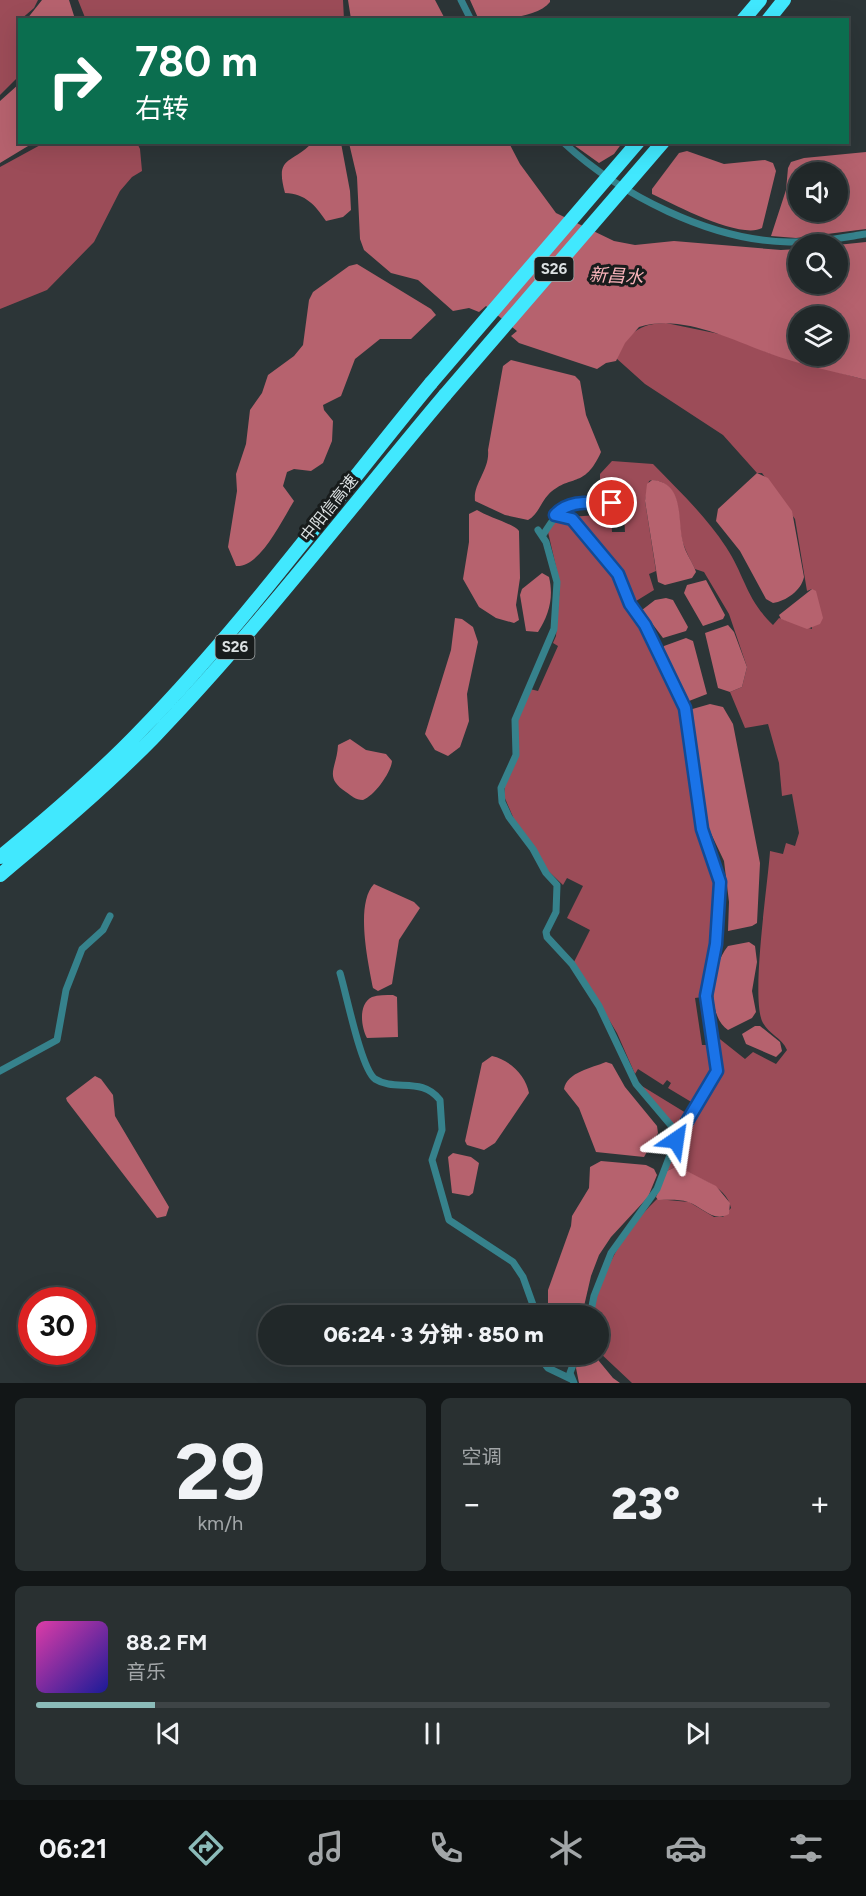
<!DOCTYPE html>
<html lang="zh">
<head>
<meta charset="utf-8">
<style>
	:root { --surface:#212829; --page:#293031; --text:#f1f3f6; --muted:#a2a6a8; --line:#3e4446; --accent:#8bbbb9 }
	body { margin:0; font-family:Figtree,"Noto Sans SC",sans-serif; background:var(--page); color:var(--text); height:100vh; display:flex; flex-direction:column; font-size:22px; white-space:nowrap }
	* { box-sizing:border-box; margin:0 }
	p { font-size:20px; color:var(--muted) }
	.icon { flex:none; width:33px; height:33px; fill:none; stroke:currentColor; stroke-width:2; stroke-linecap:round; stroke-linejoin:round }
	.map { position:relative; height:1383px; overflow:hidden }
	.details { display:flex; flex-direction:column; gap:15px; padding:15px; background:#121617; flex:1 }
	.details>* { flex:none }
	.guide { position:absolute; left:18px; top:18px; width:831px; height:126px; border-radius:0px; box-shadow:0 6px 24px #0002,0 0 0 2px var(--line); background:#0b6e4f; color:#fff; overflow:hidden }
	.fabs { position:absolute; left:788px; top:162px; display:grid; gap:12px }
	.fabs a { display:grid; place-items:center; width:60px; height:60px; border-radius:50%; background:var(--surface); box-shadow:0 6px 24px #0002,0 0 0 2px var(--line); font-size:30px }
	.speed { position:absolute; left:18px; top:1287px; display:flex; gap:12px; font-size:30px; font-weight:700; text-align:center }
	.speed>* { display:grid; place-content:center; width:78px; height:78px; border-radius:50%; background:var(--surface); box-shadow:0 6px 24px #0002,0 0 0 2px var(--line); line-height:1 }
	.speed .limit { border:9px solid #d22; background:#fff; color:#111 }
	.pin { position:absolute; display:grid; place-items:center; width:51px; height:51px; color:#fff; margin:-26px; border:3px solid #fff; border-radius:50%; box-shadow:0 2px 6px #0007 }
	.me { position:absolute; width:66px; margin:-33px; rotate:32deg; stroke-linejoin:round; filter:drop-shadow(0 0 4px #0008) }
	.turn { display:flex; align-items:center; gap:21px; height:126px; padding:0 18px; font-size:27px }
	.turn .icon { width:78px; height:78px; stroke-width:2.5 }
	.turn b { display:block; font-size:42px; line-height:51px }
	.big { font-size:45px; font-weight:800; line-height:1.1 }
	.details .card { flex:1; display:flex; flex-direction:column; justify-content:center; gap:9px; min-width:0; padding:0 21px; border-radius:9px; background:var(--page) }
	.details .dial { align-items:center; gap:0 }
	.dial b { font-size:78px; line-height:1 }
	.song { display:flex; align-items:center; gap:18px }
	.cover { width:72px; height:72px; border-radius:9px; background:linear-gradient(135deg,hsl(320 70% 55%),hsl(240 70% 35%)) }
	.played { height:6px; border-radius:3px; background:linear-gradient(90deg,var(--accent) 15%,var(--line) 15%) }
	.keys { display:flex; justify-content:space-around; direction:ltr }
	.heat { display:flex; justify-content:space-between; align-items:center; font-size:33px; direction:ltr }
	.details .tiles { flex:1; display:grid; gap:15px; grid-template-columns:1fr 1fr }
	.card:last-child { grid-column:span 2 }
	.trip { position:absolute; left:258px; top:1305px; width:351px; height:60px; border-radius:30px; background:var(--surface); box-shadow:0 6px 24px #0002,0 0 0 2px var(--line); font-weight:800; line-height:60px; text-align:center }
	.tab-bar { display:flex; height:96px; justify-content:space-around; align-items:center; background:#0d1010; color:var(--muted) }
	.tab-bar .icon { width:42px; height:42px }
	.tab-bar .selected { color:var(--accent) }
	.tab-bar b { font-size:27px; color:var(--text) }
	.map>svg:first-child { display:block }
	.forest { fill:#9c4c58; fill-rule:evenodd }
	.water { fill:#b6626e; fill-rule:evenodd }
	.lines { fill:none; stroke-linecap:round; stroke-linejoin:round }
	.street { stroke:#36828c; stroke-width:7 }
	.highway { stroke:#41e8fe; stroke-width:14 }
	.highway-bridge { stroke:#41e8fe; stroke-width:14 }
	.route-casing { stroke:#114b97; stroke-width:15 }
	.route { stroke:#1a73e8; stroke-width:10 }
	.labels { text-anchor:middle; dominant-baseline:central; stroke-width:6; stroke-linejoin:round; paint-order:stroke }
	.shield { fill:#181c1c; stroke:#a1a6a7; stroke-width:1.5 }
	.shield-label { font-size:15px; font-weight:bold; fill:#dce1e2 }
	.street-label { font-size:16px; fill:#dce1e2; stroke:#181c1c }
	.water-label { font-size:18px; font-style:italic; fill:#f9b3ba; stroke:#181c1c }
</style>
</head>
<body>
<div class="map">
<svg width="866" height="1383" viewBox="0 0 866 1383">
	<rect width="100%" height="100%" fill="#2c3537"/>
	<path class="forest" d="M0,0H38L34,8L20,20L19,76L0,95Z
		M78,0H343L344,20H153L152,17L150,20H86Z
		M137,143L140,149L142,171L132,177L120,191L94,242L47,290L0,309V167L44,143Z
		M666,323L729,336L769,353L866,380V1383H632L599,1352L598,1316L592,1315C601,1272 624,1230 657,1199L689,1202L714,1217H723L731,1208C726,1183 694,1179 677,1166L667,1171L673,1153L684,1137L637,1083L686,1113L693,1103L668,1088L671,1083L667,1080L663,1085L638,1069L635,1074L617,1033L574,962L590,930L567,918L583,886L567,878L563,885L543,866L516,824L504,796L505,784L516,761L518,719L530,689L538,691L558,646L553,643L556,636L560,584L548,532L556,518L611,514L612,532H625L623,496L600,497V474L612,461L653,464C679,491 705,515 726,547C745,576 746,599 773,625L779,618L812,629V589L807,591L795,519L762,473H757L723,435L645,384L616,358C626,334 640,323 666,323ZM652,480C685,483 676,521 683,543C686,552 691,561 695,569L704,572L729,614L747,667L742,687L730,692L745,728L768,724L779,763L782,796L792,794L799,833L795,846L786,843L783,854L770,851C768,884 750,1000 763,1023C769,1034 782,1038 787,1050L776,1064L753,1052L745,1059L716,1036L710,1045H702L695,998L702,997L712,951L720,949L723,882L703,827L682,708L653,645L628,606L654,590L649,574L656,571L645,501L649,481Z"/>
	<path class="water" d="M42,0H69L75,19H27Z
		M348,0H435L445,19H351Z
		M470,0H550V2C537,18 499,20 479,20Z
		M19,84L20,142L33,143L0,163V101Z
		M312,143H341L350,191L351,210L343,217L326,221C315,205 306,194 285,193C275,156 290,165 312,143Z
		M349,143H509L520,164L556,213L614,241L635,245L674,241L781,250L798,249V284H837V245L866,242V380C834,371 800,365 768,353C729,339 682,314 639,327L625,343L616,361L606,363L597,369L519,343L511,336L517,331L486,306L479,312L469,308L453,311L418,280L391,273L364,250L360,239L357,177ZM798,316H837V356H798Z
		M571,143H622L614,154L599,163Z
		M687,151L724,164L765,160L773,163L776,171L762,228C741,240 673,204 652,194V189L679,153Z
		M866,152V229L796,238L771,236L786,190L788,168L791,162L804,158ZM798,172H837V212H798Z
		M357,264L431,309L436,315L411,339H380L355,359L341,396L323,405L324,410L333,421L332,441L323,463L311,471L294,469L287,472L283,486L294,501C282,520 260,568 236,566L228,547L237,491L236,474L246,444L250,410L262,393L268,375L294,356L303,345L309,300L313,292L349,266Z
		M511,360L575,376L580,381L586,415L601,452C584,490 570,473 548,495C541,502 538,515 528,520L505,515L475,501C473,483 490,470 488,450L503,366Z
		M757,473L768,478L792,511L804,577C801,591 786,601 773,603L766,599L740,551L716,521L718,509Z
		M652,480C685,482 677,520 683,542C685,553 693,562 696,572L692,578L665,585L658,582L645,501L647,484Z
		M477,510C488,517 514,524 519,531L520,578L516,605L519,620L514,623L496,618L479,607L463,579L469,542V514Z
		M542,573L549,577C554,597 549,615 538,632L526,631L520,595L522,589Z
		M706,580L725,615L723,619L703,626L684,593L687,585Z
		M812,589L816,591L823,618L820,624L807,629L781,619L779,615Z
		M666,598L673,600L688,627L686,631L663,638L642,610L655,600Z
		M455,618L462,619L473,627L478,642L467,694L469,721L460,747L448,756L435,750L425,734L451,650Z
		M728,625L734,632L747,667L742,687L730,692L718,688L705,633Z
		M686,638L693,641L707,694L689,701L662,650L664,646Z
		M710,704L723,707L733,724L760,863L757,923L752,926L728,931L729,902L724,861L706,823L688,714L689,710Z
		M350,739L366,750L386,754L392,761C391,773 374,796 363,800C355,800 352,796 346,792C323,777 337,768 338,745Z
		M374,884L414,902L420,908L399,940L392,984L378,991L373,988C368,962 355,904 374,884Z
		M749,942L755,946L757,962L752,991L756,1012L752,1018L728,1030C705,1014 712,965 728,946Z
		M393,995L397,997L398,1037L367,1038C361,1027 358,1004 372,997C378,995 386,995 393,995Z
		M755,1026H760L780,1042L782,1051L776,1057L746,1044L742,1034Z
		M492,1056C510,1060 526,1076 529,1093L495,1143L484,1150L467,1145L465,1141L482,1063Z
		M606,1062L612,1064L625,1087L657,1126L658,1133L644,1157L596,1152L579,1108L564,1089C567,1072 592,1068 606,1062Z
		M95,1076L101,1079L113,1095L115,1116L169,1207L166,1216L157,1218L67,1101L66,1098Z
		M453,1153L471,1157L479,1163L473,1193L469,1196L452,1193L448,1157Z
		M601,1161L646,1165L654,1169L657,1175L648,1197L611,1237L599,1255L591,1276L582,1315L548,1316V1290L571,1226L572,1216L589,1188L590,1167Z
		M677,1166L716,1186L730,1203L729,1214C713,1223 703,1207 688,1202C679,1199 667,1200 658,1200L656,1197L667,1171Z
		M581,1355H594L613,1378L620,1383H579L576,1368Z"/>
	<g class="lines">
		<path class="street" d="M461,0L471,20
			M563,142C620,195 711,241 789,242C815,243 840,238 866,234
			M555,515L572,519L618,574L630,604L647,628L685,707L702,829L720,882L716,944L706,996L717,1071L676,1140
			M538,530L546,542L557,582L554,629L515,720L516,755L501,788L502,802L509,817L533,849L546,873L557,885L556,912L546,932L547,937L572,964L599,1006L636,1084L674,1129L677,1137L657,1189L611,1253L594,1296L590,1316
			M543,535C566,498 570,503 612,503
			M340,973C346,992 361,1069 375,1079C395,1092 422,1076 440,1100L442,1130L432,1160L449,1220L513,1262L523,1277L537,1316
			M0,1071L57,1040L66,990L82,949L103,930L110,916
			M537,1354L548,1368L571,1379
			M574,1383L570,1373L577,1354"/>
		<path class="highway" d="M743,20L760,0
			M768,20L784,0
			M0,857C49,817 98,775 142,729C247,621 335,499 431,383
			M0,875C53,831 105,787 153,738C257,630 348,510 445,395"/>
		<path class="highway-bridge" d="M431,383L638,142
			M445,395L663,142"/>
	</g>
	<g class="lines">
		<defs>
			<path id="route" d="M612,503C592,503 569,499 555,515L572,519L618,574L630,604L645,625L685,708L702,829L720,882L716,944L706,996L717,1071L676,1140"/>
		</defs>
		<use href="#route" class="route-casing"/>
		<use href="#route" class="route"/>
	</g>
	<g class="labels">
		<g class="shield">
			<rect x="534.5" y="257" width="39" height="24" rx="4.5"/>
			<rect x="215.5" y="635" width="39" height="24" rx="4.5"/>
		</g>
		<g class="shield-label">
			<text x="554" y="269">S26</text>
			<text x="235" y="647">S26</text>
		</g>
		<g class="street-label">
			<text transform="translate(329 508) rotate(-51)">中阳信高速</text>
		</g>
		<g class="water-label">
			<text transform="translate(616 276) rotate(3)">新昌水</text>
		</g>
	</g>
</svg>
<div class="fabs">
<a><svg class="icon" aria-label="sound" viewBox="0 0 24 24"><path d="M4 9h4l5-4v14l-5-4H4zM17 9q2 3 0 6"/></svg></a>
<a><svg class="icon" aria-label="search" viewBox="0 0 24 24"><circle cx="10" cy="10" r="6"/><path d="M15 15l6 6"/></svg></a>
<a><svg class="icon" aria-label="layers" viewBox="0 0 24 24"><path d="M12 4l9 5-9 5-9-5zM3 14l9 5 9-5"/></svg></a>
</div>
<div class="speed"><div class="limit">30</div></div>
<div class="pin" style="left:612px;top:503px;background:#d93025"><svg class="icon" aria-label="arrive" viewBox="0 0 24 24"><path d="M6 21V4h12l-3 4 3 4H6"/></svg></div>
<svg class="me" style="left:676px;top:1140px" viewBox="-20 -20 40 40"><path d="M0-17L14 15 0 8-14 15z" fill="#1a73e8" stroke="#fff" stroke-width="4"/></svg>
<div class="trip">06:24 · 3 分钟 · 850 m</div>
<div class="guide">
<div class="turn"><svg class="icon" aria-label="right" viewBox="0 0 24 24"><path d="M7 20v-9h11M14 6l5 5-5 5"/></svg><div><b>780 m</b>右转</div></div>
</div>
</div>
<section class="details">
<div class="tiles">
<div class="card dial"><b>29</b><p>km/h</p></div>
<div class="card"><p>空调</p>
<div class="heat"><a>−</a><b class="big">23°</b><a>+</a></div>
</div>
<div class="card">
<div class="song"><i class="cover"></i><div><b>88.2 FM</b><p>音乐</p></div></div>
<div class="played"></div>
<div class="keys"><svg class="icon" aria-label="previous" viewBox="0 0 24 24"><path d="M18 5L8 12l10 7zM5 5v14"/></svg><svg class="icon" aria-label="pause" viewBox="0 0 24 24"><path d="M8 5v14M16 5v14"/></svg><svg class="icon" aria-label="next" viewBox="0 0 24 24"><path d="M6 5l10 7-10 7zM19 5v14"/></svg></div>
</div>
</div>
</section>
<nav class="tab-bar">
<b>06:21</b>
<svg class="icon selected" aria-label="directions" viewBox="0 0 24 24"><path d="M12 3l9 9-9 9-9-9zM9 14v-3h6M13 9l2 2-2 2"/></svg>
<svg class="icon" aria-label="music" viewBox="0 0 24 24"><path d="M9 18V5l10-2v13"/><circle cx="6" cy="18" r="3"/><circle cx="16" cy="16" r="3"/></svg>
<svg class="icon" aria-label="phone" viewBox="0 0 24 24"><path d="M5 4h4l2 5-3 2q2 4 5 5l2-3 5 2v4C11 20 4 13 5 4z"/></svg>
<svg class="icon" aria-label="climate" viewBox="0 0 24 24"><path d="M12 3v18M4 7l16 10M4 17L20 7"/></svg>
<svg class="icon" aria-label="car" viewBox="0 0 24 24"><path d="M5 17H2v-5l4-1 3-4h7l3 4 3 1v5h-3M9 17h6M6 11h13"/><circle cx="7" cy="17" r="2"/><circle cx="17" cy="17" r="2"/></svg>
<svg class="icon" aria-label="filters" viewBox="0 0 24 24"><path d="M4 7h16M4 17h16"/><circle cx="9" cy="7" r="2"/><circle cx="15" cy="17" r="2"/></svg>
</nav>
</body>
</html>
